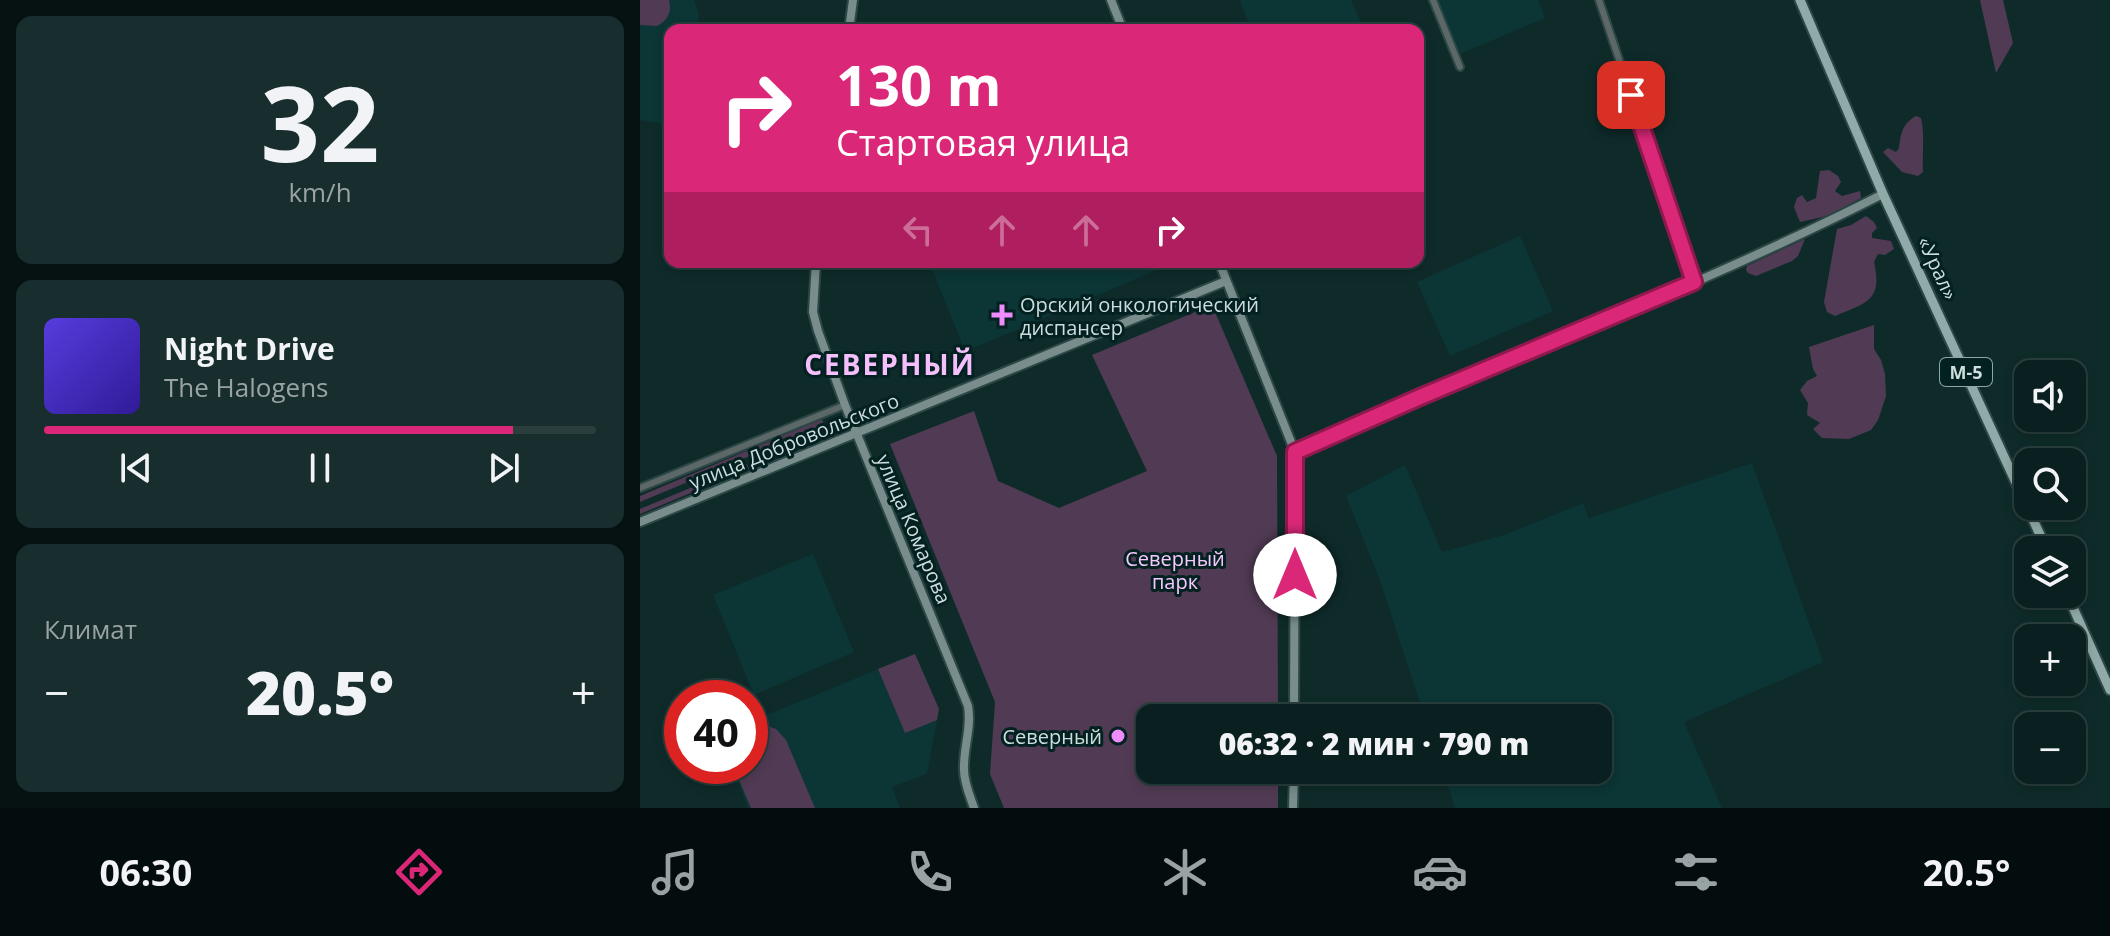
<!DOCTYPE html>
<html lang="ru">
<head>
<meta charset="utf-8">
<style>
	:root { --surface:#0a2020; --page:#182d2d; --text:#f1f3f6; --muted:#99a3a5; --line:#2a3e3e; --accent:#db2777 }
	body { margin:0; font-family:"Open Sans",sans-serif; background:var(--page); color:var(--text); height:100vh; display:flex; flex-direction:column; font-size:30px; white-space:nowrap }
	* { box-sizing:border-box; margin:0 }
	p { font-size:26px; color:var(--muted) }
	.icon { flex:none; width:44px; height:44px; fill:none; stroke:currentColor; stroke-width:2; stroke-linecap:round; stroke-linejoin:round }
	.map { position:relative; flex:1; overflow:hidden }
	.panel { display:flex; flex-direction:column; gap:16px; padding:16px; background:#061212; width:640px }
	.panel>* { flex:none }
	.hud { position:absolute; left:24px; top:24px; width:760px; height:244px; border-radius:16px; box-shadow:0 4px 12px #0003,0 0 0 2px var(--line); background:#db2777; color:#fff; overflow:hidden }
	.controls { position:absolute; left:1374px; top:360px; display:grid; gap:16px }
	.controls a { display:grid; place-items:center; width:72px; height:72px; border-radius:16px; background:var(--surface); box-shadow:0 4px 12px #0003,0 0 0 2px var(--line); font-size:40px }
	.speed { position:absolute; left:24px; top:680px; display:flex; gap:16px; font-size:40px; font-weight:700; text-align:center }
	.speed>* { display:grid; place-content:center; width:104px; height:104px; border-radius:50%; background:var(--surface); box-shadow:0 4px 12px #0003,0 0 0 2px var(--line); line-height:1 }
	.speed .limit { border:12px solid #d22; background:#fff; color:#111 }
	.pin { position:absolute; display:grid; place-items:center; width:68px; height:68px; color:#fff; margin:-34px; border-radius:16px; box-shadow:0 4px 12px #0006 }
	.me { position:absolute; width:88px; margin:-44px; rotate:0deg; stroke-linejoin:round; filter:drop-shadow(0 0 6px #0008) }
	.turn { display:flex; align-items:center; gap:28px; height:168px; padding:0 40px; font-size:36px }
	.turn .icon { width:104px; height:104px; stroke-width:2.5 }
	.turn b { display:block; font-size:56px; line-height:68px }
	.lanes { display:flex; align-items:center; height:76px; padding:0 40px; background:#0003; justify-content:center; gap:40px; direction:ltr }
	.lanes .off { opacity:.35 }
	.big { font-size:60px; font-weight:800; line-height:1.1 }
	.panel .widget { flex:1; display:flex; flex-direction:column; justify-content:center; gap:12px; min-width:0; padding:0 28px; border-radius:16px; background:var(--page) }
	.panel .dial { align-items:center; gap:0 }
	.dial b { font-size:104px; line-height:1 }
	.song { display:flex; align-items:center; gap:24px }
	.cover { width:96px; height:96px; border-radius:12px; background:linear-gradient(135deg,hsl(250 70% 55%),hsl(250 70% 35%)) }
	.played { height:8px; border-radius:4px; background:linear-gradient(90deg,var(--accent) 85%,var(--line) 85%) }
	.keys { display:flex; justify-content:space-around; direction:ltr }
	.heat { display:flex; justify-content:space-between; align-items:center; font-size:44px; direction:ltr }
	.trip { position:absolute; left:496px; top:704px; width:476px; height:80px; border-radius:16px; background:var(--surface); box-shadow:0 4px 12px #0003,0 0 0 2px var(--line); font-weight:800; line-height:80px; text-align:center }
	.menu { display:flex; height:128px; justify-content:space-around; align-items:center; background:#040d0d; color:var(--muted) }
	.menu .icon { width:56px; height:56px }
	.menu .on { color:var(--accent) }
	.menu b { font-size:36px; color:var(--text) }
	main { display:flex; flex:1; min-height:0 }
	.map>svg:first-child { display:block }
	.built { fill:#0c3535 }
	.green { fill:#513b54 }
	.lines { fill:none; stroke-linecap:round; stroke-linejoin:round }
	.street-casing { stroke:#2c4746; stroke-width:10 }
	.secondary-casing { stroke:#2c4746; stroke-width:12 }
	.primary-casing { stroke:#2c4746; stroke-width:13 }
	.street { stroke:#5b6867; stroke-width:6 }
	.secondary { stroke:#798d8d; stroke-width:8 }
	.primary { stroke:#90aaa9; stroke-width:9 }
	.route-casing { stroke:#8e194d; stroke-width:20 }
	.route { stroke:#db2777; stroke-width:14 }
	.poi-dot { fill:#ed8cfa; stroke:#042121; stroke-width:3 }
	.labels { text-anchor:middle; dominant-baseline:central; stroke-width:6; stroke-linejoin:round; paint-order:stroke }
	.shield { fill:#042121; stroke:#90a5a4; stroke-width:2 }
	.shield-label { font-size:18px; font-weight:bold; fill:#ccdddc }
	.street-label { font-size:20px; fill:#ccdddc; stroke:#042121 }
	.poi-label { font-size:20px; fill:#ccdddc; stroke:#042121; text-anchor:start }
	.park-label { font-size:20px; fill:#f7c8fd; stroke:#042121 }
	.district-label { font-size:28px; font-weight:bold; letter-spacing:2px; fill:#f5bffc; stroke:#042121 }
</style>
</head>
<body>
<main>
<section class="panel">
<div class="widget dial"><b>32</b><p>km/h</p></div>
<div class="widget">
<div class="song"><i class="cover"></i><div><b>Night Drive</b><p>The Halogens</p></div></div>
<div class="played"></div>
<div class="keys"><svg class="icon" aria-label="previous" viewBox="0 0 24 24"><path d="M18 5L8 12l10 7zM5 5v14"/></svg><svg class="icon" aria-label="pause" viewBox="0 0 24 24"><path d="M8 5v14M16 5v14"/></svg><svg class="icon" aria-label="next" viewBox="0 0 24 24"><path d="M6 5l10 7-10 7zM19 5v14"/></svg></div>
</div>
<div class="widget"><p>Климат</p>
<div class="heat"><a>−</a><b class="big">20.5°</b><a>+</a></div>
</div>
</section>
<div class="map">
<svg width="1470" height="808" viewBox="0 0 1470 808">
	<rect width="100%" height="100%" fill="#0e2b2a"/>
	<path class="built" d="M0,0H54L59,15L56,30H30V125L0,120Z
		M600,0H711L724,30H611Z
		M797,0H898L905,18L820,54Z
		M880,236L913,311L810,356L777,282Z
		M289,262H535L379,329L325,351Z
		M1112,463L1183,662L1044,722L1082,808H815L803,770H958V718H785L739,578L706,496L765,465L802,552L864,535L943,503L949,518Z
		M173,554L214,652L114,695L73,595Z
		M275,654L299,709L287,774L252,787L260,808H108L91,766H110V722Z"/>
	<path class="green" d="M0,0H29C32,12 28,20 17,26L0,25Z
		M1340,0H1363L1373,43L1356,73Z
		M1276,116L1281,118C1285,135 1282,154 1283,172L1278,176L1262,172L1243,152L1248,148L1256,152L1259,148C1261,133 1262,124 1276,116Z
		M1189,170L1198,176L1201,182L1195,191L1202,196L1220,191L1221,198L1187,216L1160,222L1154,207L1157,198L1162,195L1167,202L1176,198L1180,171Z
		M1226,216L1234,222L1237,228L1232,233V238L1251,241L1254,249L1245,255L1238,254L1234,262C1243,301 1226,303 1195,316L1187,312L1184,302L1197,229L1211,225Z
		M1165,239L1158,256L1152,261L1116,276L1108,273L1106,270L1107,266Z
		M572,305L637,456L638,718H510V770H638V808H364L350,774L355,702L250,444L334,411L358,481L419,508L507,471L452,355Z
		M1234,325V349L1241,360L1245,374L1246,396L1238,420L1231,430L1209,439L1182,438L1173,429L1180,423L1167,415L1168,403L1160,390L1167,381L1177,376L1173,369L1169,347Z
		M182,419L184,425L0,502V496Z
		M186,431L188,436L0,514V509Z
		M275,654L299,709L297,720L265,733L238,669Z
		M122,724L136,729L146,740L175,808H111L93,766H110V726Z"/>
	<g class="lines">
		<defs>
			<path id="street" d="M793,0L820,67
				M959,0L1054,282
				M0,488L205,405"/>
			<path id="secondary" d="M471,0L483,30
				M209,30L213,0
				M176,262L173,312L178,331L205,405L328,706C332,728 323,748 324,770C324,783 330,796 334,808
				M579,262L655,452L654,718
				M655,452C851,365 1052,291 1243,194
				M0,522L586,281
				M653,808L654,770"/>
			<path id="primary" d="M1160,0L1243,194L1407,550
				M1427,594L1470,690"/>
		</defs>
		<use href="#street" class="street-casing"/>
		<use href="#secondary" class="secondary-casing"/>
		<use href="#primary" class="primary-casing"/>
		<use href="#street" class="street"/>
		<use href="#secondary" class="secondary"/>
		<use href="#primary" class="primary"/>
	</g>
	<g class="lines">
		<defs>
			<path id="route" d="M655,575V452L780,397L1054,282L991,95"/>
		</defs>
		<use href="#route" class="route-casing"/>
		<use href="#route" class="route"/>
	</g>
	<g class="poi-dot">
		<path d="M358 303h8v8h8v8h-8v8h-8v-8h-8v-8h8z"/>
		<circle cx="478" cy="736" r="8"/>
	</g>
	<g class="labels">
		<rect class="shield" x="1300" y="358" width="52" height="28" rx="6"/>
		<g class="shield-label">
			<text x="1326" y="372">М-5</text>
		</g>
		<g class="street-label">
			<text transform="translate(1298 268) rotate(65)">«Урал»</text>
			<text transform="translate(154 441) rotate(-22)">улица Добровольского</text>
			<text transform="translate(274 529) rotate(67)">улица Комарова</text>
		</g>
		<g class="poi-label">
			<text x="380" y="304">Орский онкологический<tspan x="380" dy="23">диспансер</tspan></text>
			<text x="462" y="736" text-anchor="end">Северный</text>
		</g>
		<g class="park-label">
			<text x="535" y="558">Северный<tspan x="535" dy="23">парк</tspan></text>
		</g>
		<g class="district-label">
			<text x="250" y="364">СЕВЕРНЫЙ</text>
		</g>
	</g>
</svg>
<div class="controls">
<a><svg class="icon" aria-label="sound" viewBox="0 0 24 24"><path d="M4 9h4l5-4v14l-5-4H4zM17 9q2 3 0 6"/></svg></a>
<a><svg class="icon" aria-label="search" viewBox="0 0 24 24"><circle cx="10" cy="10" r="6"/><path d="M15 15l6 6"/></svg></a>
<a><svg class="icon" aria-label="layers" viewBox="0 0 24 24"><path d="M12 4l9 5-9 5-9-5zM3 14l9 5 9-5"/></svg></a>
<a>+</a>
<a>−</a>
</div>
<div class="speed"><div class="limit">40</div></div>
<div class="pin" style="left:991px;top:95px;background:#d93025"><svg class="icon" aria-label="arrive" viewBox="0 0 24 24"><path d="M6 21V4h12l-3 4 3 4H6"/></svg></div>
<svg class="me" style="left:655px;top:575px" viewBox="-20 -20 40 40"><circle r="19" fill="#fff"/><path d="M0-13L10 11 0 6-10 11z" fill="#db2777"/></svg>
<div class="trip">06:32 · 2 мин · 790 m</div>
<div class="hud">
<div class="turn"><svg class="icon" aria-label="right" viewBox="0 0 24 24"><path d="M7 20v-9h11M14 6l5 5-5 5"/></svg><div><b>130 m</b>Стартовая улица</div></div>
<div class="lanes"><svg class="icon off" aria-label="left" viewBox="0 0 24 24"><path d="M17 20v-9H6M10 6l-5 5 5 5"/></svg><svg class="icon off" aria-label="ahead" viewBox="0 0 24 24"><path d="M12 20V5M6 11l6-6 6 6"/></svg><svg class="icon off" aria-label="ahead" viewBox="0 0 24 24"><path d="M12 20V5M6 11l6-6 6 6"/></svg><svg class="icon" aria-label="right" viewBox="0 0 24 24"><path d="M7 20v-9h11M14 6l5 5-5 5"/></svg></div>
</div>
</div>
</main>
<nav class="menu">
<b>06:30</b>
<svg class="icon on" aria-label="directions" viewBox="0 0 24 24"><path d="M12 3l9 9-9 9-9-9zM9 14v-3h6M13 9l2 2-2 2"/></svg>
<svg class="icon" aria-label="music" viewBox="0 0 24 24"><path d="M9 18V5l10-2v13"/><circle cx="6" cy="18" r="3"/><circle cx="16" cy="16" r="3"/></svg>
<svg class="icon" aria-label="phone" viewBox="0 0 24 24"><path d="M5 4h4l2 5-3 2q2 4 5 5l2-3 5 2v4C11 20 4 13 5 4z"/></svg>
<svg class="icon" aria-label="climate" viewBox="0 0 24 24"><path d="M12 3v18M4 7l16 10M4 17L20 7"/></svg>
<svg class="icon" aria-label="car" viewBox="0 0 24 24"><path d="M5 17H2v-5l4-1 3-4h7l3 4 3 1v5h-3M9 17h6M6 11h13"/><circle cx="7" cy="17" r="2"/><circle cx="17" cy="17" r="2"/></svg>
<svg class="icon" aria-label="filters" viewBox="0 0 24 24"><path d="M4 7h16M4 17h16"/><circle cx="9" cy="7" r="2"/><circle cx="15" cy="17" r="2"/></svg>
<b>20.5°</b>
</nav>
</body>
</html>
